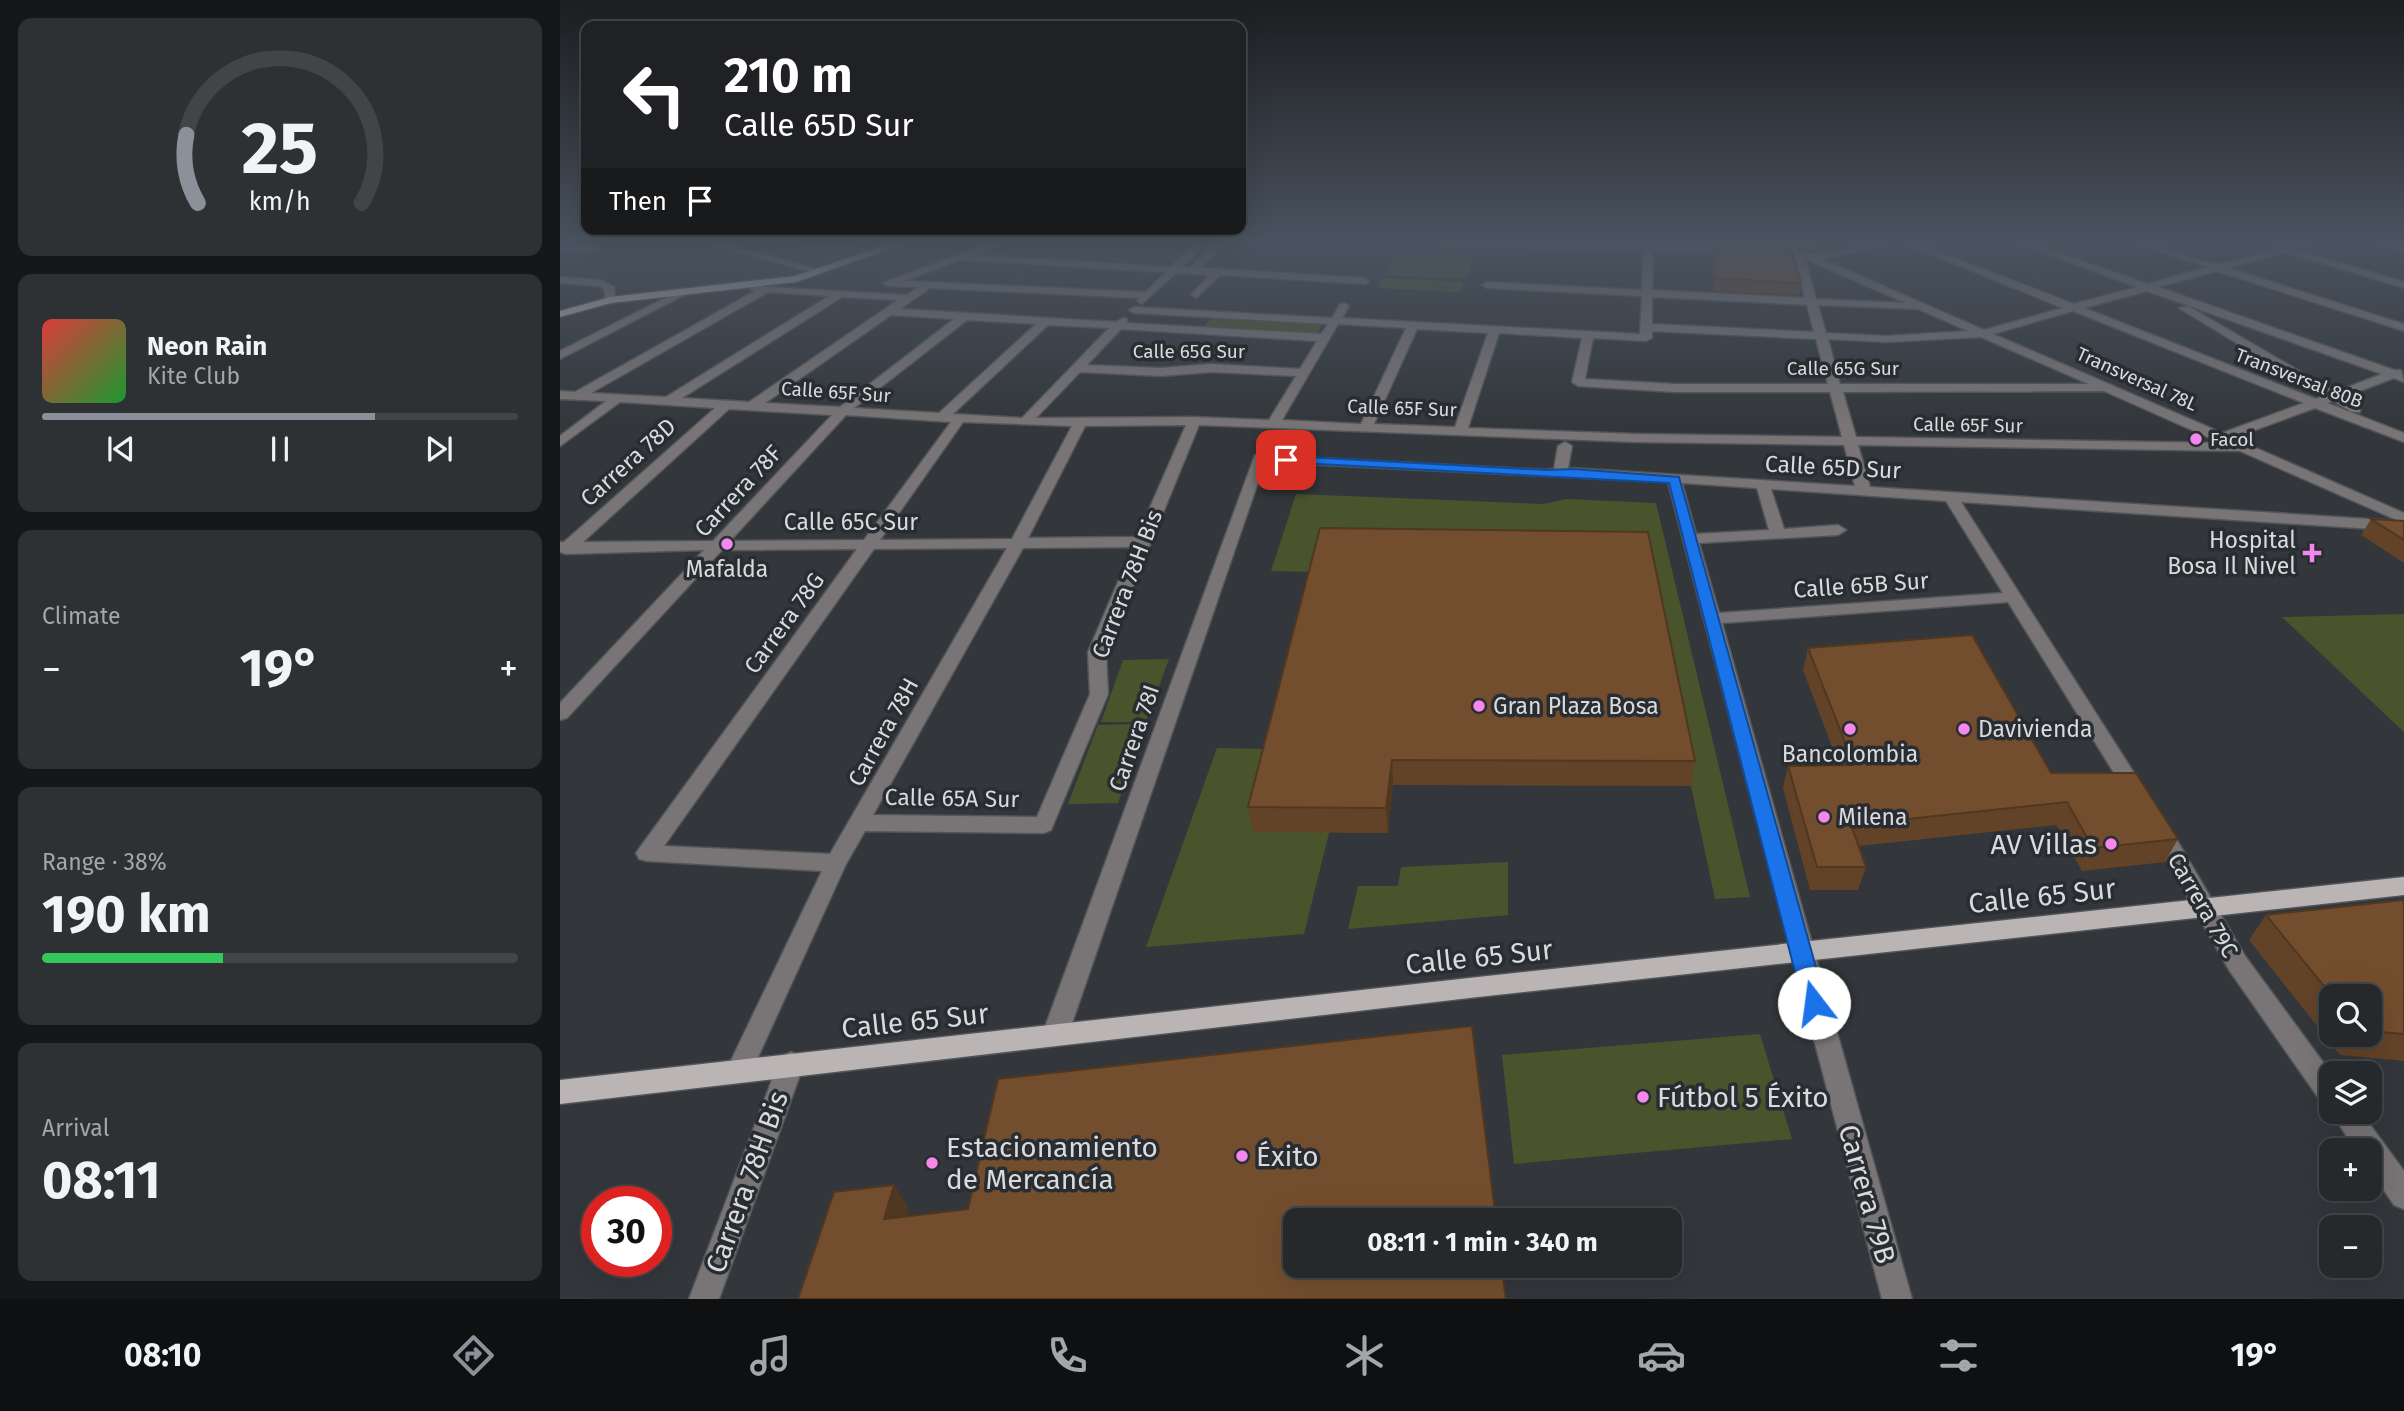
<!DOCTYPE html>
<html lang="en">
<head>
<meta charset="utf-8">
<style>
	:root { --surface:#26292c; --page:#2e3134; --text:#f1f3f6; --muted:#a4a6a9; --line:#424548; --accent:#8c9099 }
	body { margin:0; font-family:"Fira Sans",sans-serif; background:var(--page); color:var(--text); height:100vh; display:flex; flex-direction:column; font-size:26px; white-space:nowrap }
	* { box-sizing:border-box; margin:0 }
	p { font-size:23px; color:var(--muted) }
	.icon { flex:none; width:38px; height:38px; fill:none; stroke:currentColor; stroke-width:2; stroke-linecap:round; stroke-linejoin:round }
	.map { position:relative; flex:1; overflow:hidden }
	.sheet { display:flex; flex-direction:column; gap:18px; padding:18px; background:#151718; width:560px }
	.sheet>* { flex:none }
	.hud { position:absolute; left:21px; top:21px; width:665px; height:214px; border-radius:14px; box-shadow:0 7px 28px #0002,0 0 0 2px var(--line); background:#202124; color:#fff; overflow:hidden }
	.buttons { position:absolute; left:1759px; top:984px; display:grid; gap:14px }
	.buttons a { display:grid; place-items:center; width:63px; height:63px; border-radius:14px; background:var(--surface); box-shadow:0 7px 28px #0002,0 0 0 2px var(--line); font-size:35px }
	.speed { position:absolute; left:21px; top:1186px; display:flex; gap:14px; font-size:35px; font-weight:700; text-align:center }
	.speed>* { display:grid; place-content:center; width:91px; height:91px; border-radius:50%; background:var(--surface); box-shadow:0 7px 28px #0002,0 0 0 2px var(--line); line-height:1 }
	.speed .limit { border:10px solid #d22; background:#fff; color:#111 }
	.pin { position:absolute; display:grid; place-items:center; width:60px; height:60px; color:#fff; margin:-30px; border-radius:14px; box-shadow:0 4px 10px #0006 }
	.me { position:absolute; width:77px; margin:-38px; rotate:345deg; stroke-linejoin:round; filter:drop-shadow(0 0 5px #0008) }
	.turn { display:flex; align-items:center; gap:24px; height:147px; padding:0 28px; font-size:32px }
	.turn .icon { width:91px; height:91px; stroke-width:2.5 }
	.turn b { display:block; font-size:49px; line-height:60px }
	.then { display:flex; align-items:center; height:66px; padding:0 28px; background:#0003; gap:14px; font-size:26px }
	.big { font-size:52px; font-weight:700; line-height:1.1 }
	.sheet .tile { flex:1; display:flex; flex-direction:column; justify-content:center; gap:10px; min-width:0; padding:0 24px; border-radius:14px; background:var(--page) }
	.sheet .dial { align-items:center; gap:0 }
	.dial svg { height:182px; overflow:visible; fill:none; stroke:var(--line); stroke-width:7; stroke-linecap:round; text-anchor:middle }
	.dial text { fill:var(--text); stroke:none }
	.song { display:flex; align-items:center; gap:21px }
	.cover { width:84px; height:84px; border-radius:10px; background:linear-gradient(135deg,hsl(0 70% 55%),hsl(130 70% 35%)) }
	.played { height:7px; border-radius:4px; background:linear-gradient(90deg,var(--accent) 70%,var(--line) 70%) }
	.keys { display:flex; justify-content:space-around; direction:ltr }
	.heat { display:flex; justify-content:space-between; align-items:center; font-size:38px; direction:ltr }
	.charge { height:10px; border-radius:5px; background:linear-gradient(90deg,#34c759 38%,var(--line) 0) }
	.trip { position:absolute; left:723px; top:1208px; width:399px; height:70px; border-radius:14px; background:var(--surface); box-shadow:0 7px 28px #0002,0 0 0 2px var(--line); font-weight:700; line-height:70px; text-align:center }
	.dock { display:flex; height:112px; justify-content:space-around; align-items:center; background:#0f1012; color:var(--muted) }
	.dock .icon { width:49px; height:49px }
	.dock .current { color:var(--accent) }
	.dock b { font-size:32px; color:var(--text) }
	main { display:flex; flex:1; min-height:0 }
	.map>svg:first-child { display:block }
	.green { fill:#49542d }
	.lines { fill:none; stroke-linecap:round; stroke-linejoin:round }
	.minor-casing { stroke:#515558; stroke-width:3 }
	.major-casing { stroke:#515558; stroke-width:3 }
	.minor { fill:#797576; fill-rule:evenodd }
	.major { fill:#bab4b4; fill-rule:evenodd }
	.wall { fill:#634328; fill-rule:evenodd }
	.shaded-wall { fill:#503720 }
	.building { fill:#734e2e; stroke:#503720; stroke-width:2 }
	.route { fill:#1a73e8; stroke:#114b97; stroke-width:2 }
	.poi-dot { fill:#f688ed; stroke:#292d31; stroke-width:2.5 }
	.labels { text-anchor:middle; dominant-baseline:central; stroke-width:7; stroke-linejoin:round; paint-order:stroke }
	.far-street-label { font-size:19px; fill:#d8dbdd; stroke:#292d31 }
	.far-poi-label { font-size:19px; fill:#d8dbdd; stroke:#292d31; text-anchor:start }
	.street-label { font-size:23px; fill:#d8dbdd; stroke:#292d31 }
	.poi-label { font-size:23px; fill:#d8dbdd; stroke:#292d31; text-anchor:start }
	.near-poi-label { font-size:28px; fill:#d8dbdd; stroke:#292d31; text-anchor:start }
	.near-street-label { font-size:28px; fill:#d8dbdd; stroke:#292d31 }
</style>
</head>
<body>
<main>
<section class="sheet">
<div class="tile dial"><svg viewBox="0 0 100 80">
<path d="M14 69A42 42 0 1 1 86 69"/>
<path d="M14 69A42 42 0 0 1 9 39" stroke="#8c9099"/>
<text x="50" y="56" font-size="32" font-weight="700">25</text>
<text x="50" y="72" font-size="11">km/h</text>
</svg></div>
<div class="tile">
<div class="song"><i class="cover"></i><div><b>Neon Rain</b><p>Kite Club</p></div></div>
<div class="played"></div>
<div class="keys"><svg class="icon" aria-label="previous" viewBox="0 0 24 24"><path d="M18 5L8 12l10 7zM5 5v14"/></svg><svg class="icon" aria-label="pause" viewBox="0 0 24 24"><path d="M8 5v14M16 5v14"/></svg><svg class="icon" aria-label="next" viewBox="0 0 24 24"><path d="M6 5l10 7-10 7zM19 5v14"/></svg></div>
</div>
<div class="tile"><p>Climate</p>
<div class="heat"><a>−</a><b class="big">19°</b><a>+</a></div>
</div>
<div class="tile"><p>Range · 38%</p><b class="big">190 km</b><div class="charge"></div></div>
<div class="tile"><p>Arrival</p><b class="big">08:11</b></div>
</section>
<div class="map">
<svg width="1844" height="1299" viewBox="0 0 1844 1299">
	<rect width="100%" height="100%" fill="#33373b"/>
	<path class="green" d="M218,243H289L308,248L275,259L238,248L240,247Z
		M878,254L915,256L906,279L825,275L835,256L876,258Z
		M822,278L904,282L900,292L817,288Z
		M651,318L763,324L756,335L642,329Z
		M736,494L983,504L1006,499L1096,503L1190,897L1155,899L1131,786L757,572L711,571Z
		M1844,614V732L1722,617Z
		M609,659L586,722H541L563,660Z
		M585,724L558,803L508,804L538,725Z
		M657,748L713,749L769,833L744,934L586,947Z
		M948,862V915L788,929L798,886H838L841,867Z
		M1200,1034L1232,1139L954,1164L942,1055Z"/>
	<g class="lines">
		<defs>
			<path id="minor" d="M146,243H162L263,271L258,274Z
				M429,243H443L414,255L611,267L636,243H646L622,267L630,268L655,243H665L640,268L805,278L810,281L805,284L660,275L636,298L631,295L650,275L616,273L582,304L577,301L579,298L370,288L340,309L556,322L563,318L567,319V323L761,334L768,324L574,313L569,310L574,307L772,318L780,304L784,303L789,306L782,318L1080,334L1082,296L927,288L922,285L927,282L1082,290L1083,251L885,246L880,243H1093V245L1175,247L1180,250L1178,252L1093,251L1092,290L1245,298L1234,254L1212,243C1228,243 1241,255 1255,254C1282,253 1307,243 1334,243L1262,259L1424,330L1503,308L1343,243H1356L1514,304L1577,287L1457,243H1471L1588,284L1647,267L1576,243C1602,243 1642,266 1660,264C1691,260 1718,243 1750,243L1735,249L1844,282V288L1725,252L1668,268L1844,324V331L1657,271L1598,287L1834,370H1841L1844,382L1834,378L1784,397L1800,406V412H1792L1773,401L1767,403L1844,433V442L1755,408L1673,438L1844,513V531L1401,502L1583,787L1586,792L1583,797L1576,799L1569,797L1448,602L1162,623L1352,1299H1322L1108,482L705,462L508,1035L504,1043L495,1046L486,1043L482,1035L695,455L987,470L994,469L998,446L1005,442L1012,446L1008,468L1295,486L1284,445L1076,442L639,425L546,652L548,694L491,830L484,833L305,831L286,864L188,1079L179,1083L170,1079L166,1071L262,871L87,861L79,859L76,853L297,549L162,550L7,718L0,720V703L144,550L6,554L0,552V542H4L155,408L60,402L0,446V436L46,401L0,399V391L15,392L195,291L190,288L191,286L347,295L358,287L328,286L323,283ZM1245,259L1346,303L1256,299ZM400,260L606,272L586,292L344,281ZM1587,291L1822,374L1775,392L1628,306L1619,308L1764,396L1756,399L1524,308ZM208,292L269,296L106,397L31,393ZM282,297L338,300L189,402L122,398ZM1092,297L1247,305L1254,332L1092,324ZM1258,305L1358,309L1408,331L1327,336L1266,333ZM1513,311L1744,403L1662,433L1433,334ZM331,315L394,319L280,407L205,403ZM407,320L476,324L379,413L294,408ZM778,324L846,328L801,424L722,420ZM488,325L549,328L462,418L393,414ZM561,329L757,341L740,369L651,364L601,368L527,365ZM857,329L928,333L895,427L814,424ZM1092,331L1256,339L1268,384H1115L1025,379L1033,338L1086,341L1092,338ZM939,333L1022,338L1012,382L1018,386L1115,392H1270L1282,437L1076,434L908,428ZM1421,337L1529,384H1280L1268,339L1327,342ZM520,372L601,376L651,372L736,376L709,420L634,417L476,418ZM1544,391L1661,443L1296,437L1283,392ZM169,409L272,415L153,541L23,542ZM286,415L391,422L304,540L170,541ZM403,422L512,426L452,539L320,540ZM626,425L577,537L468,538L525,426ZM1298,445L1680,451L1839,521L1310,487ZM1122,483L1197,488L1209,530L1136,534ZM1211,489L1386,501L1443,593L1159,613L1139,543L1278,535L1286,530L1278,525L1224,529ZM573,547L528,652L530,694L477,817L313,815L463,548ZM447,548L270,854L104,846L314,549Z
				M1818,243L1844,246V252L1820,245Z
				M0,244L37,246L42,249L37,252L0,250Z
				M0,277L41,280L54,287L55,300L46,302L44,288L39,286L0,283Z
				M121,290L130,292L0,359V351Z
				M1601,823L1608,825L1685,956L1771,1073V1106L1762,1103L1669,970L1590,831L1594,825Z
				M231,1052L240,1056L244,1064L159,1299H129L218,1064L222,1056Z
				M1771,1111H1800L1844,1171V1209L1834,1205L1810,1170V1150H1795Z"/>
			<path id="major" d="M332,243H346L236,282L51,303L0,317V311L50,297L235,276Z
				M1844,877V895L918,997L0,1104V1080L918,977Z"/>
		</defs>
		<use href="#minor" class="minor-casing"/>
		<use href="#major" class="major-casing"/>
		<use href="#minor" class="minor"/>
		<use href="#major" class="major"/>
	</g>
	<path class="wall" d="M1148,243H1213V244L1241,283L1239,295L1154,291L1150,255L1151,245H1149Z
		M1222,243H1294L1254,251Z
		M1811,519L1844,521V563L1801,535Z
		M760,528L1135,761L1131,786L833,785L828,833L693,832L688,807Z
		M1248,648L1618,839L1605,862L1522,871L1496,825L1299,846L1306,867L1298,890H1250L1223,788L1228,766L1279,765L1243,670Z
		M1844,900V1061L1780,1055L1689,940L1706,915ZM1771,996H1810V1034H1771Z"/>
	<path class="shaded-wall" d="M1256,243H1294L1254,251Z
		M832,760L833,785L828,833L826,808Z
		M334,1185L349,1208L340,1243L324,1219Z"/>
	<path class="building" d="M1151,243L1230,245L1241,283L1156,278Z
		M1811,519L1844,521V540Z
		M760,528L1088,532L1135,761L832,760L826,808L688,807Z
		M1412,635L1491,773H1576L1618,839L1533,848L1507,802L1291,825L1306,867H1257L1228,766L1294,765L1248,648Z
		M1844,900V1034L1810,1031V996H1772L1706,915Z
		M912,1026L936,1220H735V1265H941L946,1299H238L274,1192L334,1185L324,1219L408,1209L438,1079Z"/>
	<linearGradient id="sky" x2="0" y2="1"><stop stop-color="#1c1e20"/><stop offset="0.57" stop-color="#4a5360"/><stop offset="1" stop-color="#4a5360" stop-opacity="0"/></linearGradient>
	<rect width="1844" height="425" fill="url(#sky)"/>
	<path class="route" d="M726,456L987,470L1013,469L1119,477L1266,1003L1262,1010L1254,1012L1247,1010L1243,1003L1109,483L721,462V457Z"/>
	<g class="poi-dot">
		<circle cx="1636" cy="439" r="7"/>
		<circle cx="167" cy="544" r="7"/>
		<path d="M1748.5 542.5h7v7h7v7h-7v7h-7v-7h-7v-7h7z"/>
		<circle cx="919" cy="706" r="7"/>
		<circle cx="1290" cy="729" r="7"/>
		<circle cx="1404" cy="729" r="7"/>
		<circle cx="1264" cy="817" r="7"/>
		<circle cx="1551" cy="844" r="7"/>
		<circle cx="1083" cy="1097" r="7"/>
		<circle cx="682" cy="1156" r="7"/>
		<circle cx="372" cy="1163" r="7"/>
	</g>
	<g class="labels">
		<g class="far-street-label">
			<text x="629" y="351">Calle 65G Sur</text>
			<text x="1283" y="368">Calle 65G Sur</text>
			<text transform="translate(1739 378) rotate(21)">Transversal 80B</text>
			<text transform="translate(1577 379) rotate(24)">Transversal 78L</text>
			<text transform="translate(276 392) rotate(4)">Calle 65F Sur</text>
			<text transform="translate(842 408) rotate(2)">Calle 65F Sur</text>
			<text transform="translate(1408 425) rotate(1)">Calle 65F Sur</text>
		</g>
		<g class="far-poi-label">
			<text x="1650" y="439">Facol</text>
		</g>
		<g class="street-label">
			<text transform="translate(68 462) rotate(-42)">Carrera 78D</text>
			<text transform="translate(1273 467) rotate(3)">Calle 65D Sur</text>
			<text transform="translate(178 491) rotate(-47)">Carrera 78F</text>
			<text x="291" y="522">Calle 65C Sur</text>
			<text transform="translate(567 584) rotate(-69)">Carrera 78H Bis</text>
			<text transform="translate(1301 585) rotate(-4)">Calle 65B Sur</text>
			<text transform="translate(224 623) rotate(-54)">Carrera 78G</text>
			<text transform="translate(323 732) rotate(-61)">Carrera 78H</text>
			<text transform="translate(574 738) rotate(-71)">Carrera 78I</text>
			<text transform="translate(392 798) rotate(1)">Calle 65A Sur</text>
			<text transform="translate(1643 905) rotate(60)">Carrera 79C</text>
		</g>
		<g class="poi-label">
			<text x="1736" y="540" text-anchor="end">Hospital<tspan x="1736" dy="26">Bosa Il Nivel</tspan></text>
			<text x="167" y="569" text-anchor="middle">Mafalda</text>
			<text x="933" y="706">Gran Plaza Bosa</text>
			<text x="1418" y="729">Davivienda</text>
			<text x="1290" y="754" text-anchor="middle">Bancolombia</text>
			<text x="1278" y="817">Milena</text>
		</g>
		<g class="near-poi-label">
			<text x="1537" y="844" text-anchor="end">AV Villas</text>
			<text x="1097" y="1097">Fútbol 5 Éxito</text>
			<text x="386" y="1147">Estacionamiento<tspan x="386" dy="32">de Mercancía</tspan></text>
			<text x="696" y="1156">Éxito</text>
		</g>
		<g class="near-street-label">
			<text transform="translate(1482 896) rotate(-6)">Calle 65 Sur</text>
			<text transform="translate(919 957) rotate(-6)">Calle 65 Sur</text>
			<text transform="translate(355 1021) rotate(-6)">Calle 65 Sur</text>
			<text transform="translate(187 1182) rotate(-70)">Carrera 78H Bis</text>
			<text transform="translate(1307 1194) rotate(74)">Carrera 79B</text>
		</g>
	</g>
</svg>
<div class="buttons">
<a><svg class="icon" aria-label="search" viewBox="0 0 24 24"><circle cx="10" cy="10" r="6"/><path d="M15 15l6 6"/></svg></a>
<a><svg class="icon" aria-label="layers" viewBox="0 0 24 24"><path d="M12 4l9 5-9 5-9-5zM3 14l9 5 9-5"/></svg></a>
<a>+</a>
<a>−</a>
</div>
<div class="speed"><div class="limit">30</div></div>
<div class="pin" style="left:726px;top:460px;background:#d93025"><svg class="icon" aria-label="arrive" viewBox="0 0 24 24"><path d="M6 21V4h12l-3 4 3 4H6"/></svg></div>
<svg class="me" style="left:1254px;top:1003px" viewBox="-20 -20 40 40"><circle r="19" fill="#fff"/><path d="M0-13L10 11 0 6-10 11z" fill="#1a73e8"/></svg>
<div class="trip">08:11 · 1 min · 340 m</div>
<div class="hud">
<div class="turn"><svg class="icon" aria-label="left" viewBox="0 0 24 24"><path d="M17 20v-9H6M10 6l-5 5 5 5"/></svg><div><b>210 m</b>Calle 65D Sur</div></div>
<div class="then">Then<svg class="icon" aria-label="arrive" viewBox="0 0 24 24"><path d="M6 21V4h12l-3 4 3 4H6"/></svg></div>
</div>
</div>
</main>
<nav class="dock">
<b>08:10</b>
<svg class="icon current" aria-label="directions" viewBox="0 0 24 24"><path d="M12 3l9 9-9 9-9-9zM9 14v-3h6M13 9l2 2-2 2"/></svg>
<svg class="icon" aria-label="music" viewBox="0 0 24 24"><path d="M9 18V5l10-2v13"/><circle cx="6" cy="18" r="3"/><circle cx="16" cy="16" r="3"/></svg>
<svg class="icon" aria-label="phone" viewBox="0 0 24 24"><path d="M5 4h4l2 5-3 2q2 4 5 5l2-3 5 2v4C11 20 4 13 5 4z"/></svg>
<svg class="icon" aria-label="climate" viewBox="0 0 24 24"><path d="M12 3v18M4 7l16 10M4 17L20 7"/></svg>
<svg class="icon" aria-label="car" viewBox="0 0 24 24"><path d="M5 17H2v-5l4-1 3-4h7l3 4 3 1v5h-3M9 17h6M6 11h13"/><circle cx="7" cy="17" r="2"/><circle cx="17" cy="17" r="2"/></svg>
<svg class="icon" aria-label="filters" viewBox="0 0 24 24"><path d="M4 7h16M4 17h16"/><circle cx="9" cy="7" r="2"/><circle cx="15" cy="17" r="2"/></svg>
<b>19°</b>
</nav>
</body>
</html>
